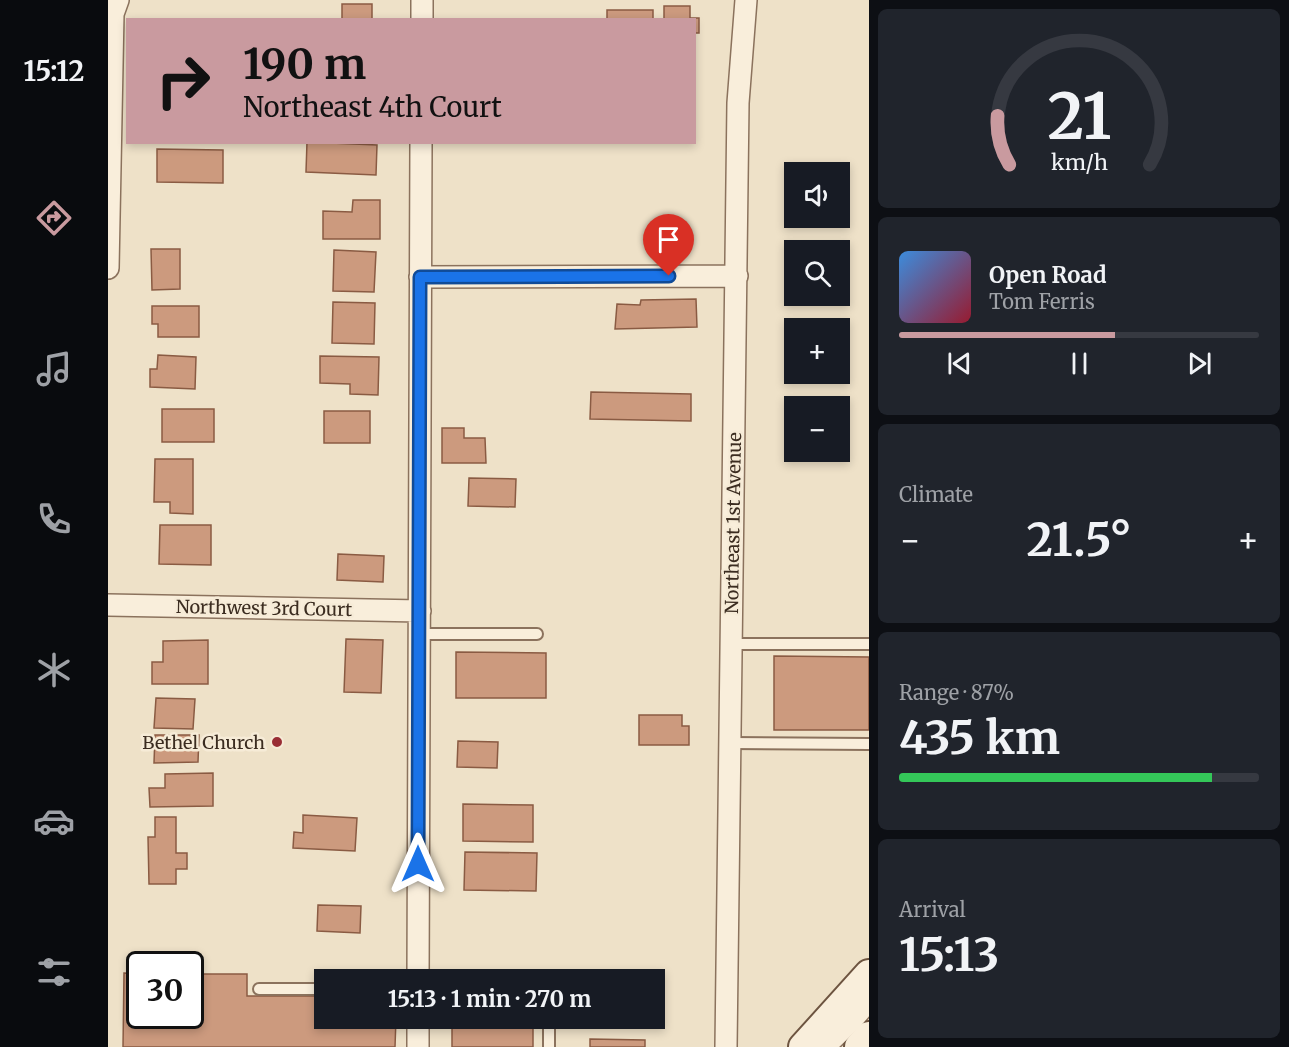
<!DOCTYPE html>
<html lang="en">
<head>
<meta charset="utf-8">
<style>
	:root { --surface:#171b24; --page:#20242c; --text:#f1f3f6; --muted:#9ea1a6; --line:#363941; --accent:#c99a9f }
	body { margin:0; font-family:Merriweather,serif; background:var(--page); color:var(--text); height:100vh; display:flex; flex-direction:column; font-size:22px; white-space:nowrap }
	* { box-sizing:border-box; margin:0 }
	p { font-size:20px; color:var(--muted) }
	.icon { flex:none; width:33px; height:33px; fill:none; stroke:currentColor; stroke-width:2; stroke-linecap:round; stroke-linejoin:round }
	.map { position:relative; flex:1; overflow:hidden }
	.details { display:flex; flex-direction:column; gap:9px; padding:9px; background:#0d0f14; width:420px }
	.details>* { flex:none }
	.banner { position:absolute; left:18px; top:18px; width:570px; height:126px; border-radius:0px; box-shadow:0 3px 9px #0003; background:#c99a9f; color:#111; overflow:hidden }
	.buttons { position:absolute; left:676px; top:162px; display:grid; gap:12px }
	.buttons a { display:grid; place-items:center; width:66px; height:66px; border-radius:0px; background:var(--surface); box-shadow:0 3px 9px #0003; font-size:30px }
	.speed { position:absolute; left:18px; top:951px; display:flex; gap:12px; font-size:30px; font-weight:700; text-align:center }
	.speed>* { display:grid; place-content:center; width:78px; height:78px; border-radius:50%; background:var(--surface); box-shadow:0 3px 9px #0003; line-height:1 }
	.speed .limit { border:3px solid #111; border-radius:9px; background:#fff; color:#111 }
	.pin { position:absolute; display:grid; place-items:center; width:51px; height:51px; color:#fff; margin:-62px -26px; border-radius:50% 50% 50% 0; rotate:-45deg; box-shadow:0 0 6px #0007 }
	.pin .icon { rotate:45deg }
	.me { position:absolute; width:66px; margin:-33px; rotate:0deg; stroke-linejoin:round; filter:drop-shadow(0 0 4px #0008) }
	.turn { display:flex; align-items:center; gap:21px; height:126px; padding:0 18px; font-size:27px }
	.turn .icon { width:78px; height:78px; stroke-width:2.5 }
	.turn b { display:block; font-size:42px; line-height:51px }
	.big { font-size:45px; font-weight:700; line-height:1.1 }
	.details .widget { flex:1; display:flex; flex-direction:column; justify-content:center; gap:9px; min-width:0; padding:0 21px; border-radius:9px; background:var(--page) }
	.details .dial { align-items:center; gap:0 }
	.dial svg { height:156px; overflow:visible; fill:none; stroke:var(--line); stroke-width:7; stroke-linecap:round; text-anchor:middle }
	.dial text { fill:var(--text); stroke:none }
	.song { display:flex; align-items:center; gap:18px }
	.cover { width:72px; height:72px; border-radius:9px; background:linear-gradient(135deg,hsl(210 70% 55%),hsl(350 70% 35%)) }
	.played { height:6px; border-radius:3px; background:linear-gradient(90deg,var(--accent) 60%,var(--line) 60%) }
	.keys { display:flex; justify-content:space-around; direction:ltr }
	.heat { display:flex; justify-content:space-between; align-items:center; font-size:33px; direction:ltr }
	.charge { height:9px; border-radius:4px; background:linear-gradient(90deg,#34c759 87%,var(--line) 0) }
	.trip { position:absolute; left:206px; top:969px; width:351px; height:60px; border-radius:0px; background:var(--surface); box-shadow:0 3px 9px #0003; font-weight:700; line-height:60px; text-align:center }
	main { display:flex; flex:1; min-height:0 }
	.menu { display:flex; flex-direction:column; width:108px; justify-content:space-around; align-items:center; background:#090b0e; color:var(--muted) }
	.menu .icon { width:42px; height:42px }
	.menu .current { color:var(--accent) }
	.menu b { font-size:27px; color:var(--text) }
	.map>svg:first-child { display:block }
	.building { fill:#cc9a7e; stroke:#8a5b43; stroke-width:1.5 }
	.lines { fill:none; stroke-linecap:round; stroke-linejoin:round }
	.lane-casing { stroke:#8b725d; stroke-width:14 }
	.street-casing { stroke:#8b725d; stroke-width:24 }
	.secondary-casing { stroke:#6d5440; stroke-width:32 }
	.lane { stroke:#f9eedb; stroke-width:10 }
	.street { stroke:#f9eedb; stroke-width:21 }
	.secondary { stroke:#f9eedb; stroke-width:28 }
	.route-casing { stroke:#114b97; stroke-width:15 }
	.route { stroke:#1a73e8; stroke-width:10 }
	.poi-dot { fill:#992d34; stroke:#f6ebd7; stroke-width:2 }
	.labels { text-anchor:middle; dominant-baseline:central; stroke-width:5; stroke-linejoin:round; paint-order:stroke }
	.street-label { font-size:18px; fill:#3b2c20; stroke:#f6ebd7 }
	.poi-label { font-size:18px; fill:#3b2c20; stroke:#f6ebd7; text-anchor:end }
</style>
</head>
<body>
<main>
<nav class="menu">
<b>15:12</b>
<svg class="icon current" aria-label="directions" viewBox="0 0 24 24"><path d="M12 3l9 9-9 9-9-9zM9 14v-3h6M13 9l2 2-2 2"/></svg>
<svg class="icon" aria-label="music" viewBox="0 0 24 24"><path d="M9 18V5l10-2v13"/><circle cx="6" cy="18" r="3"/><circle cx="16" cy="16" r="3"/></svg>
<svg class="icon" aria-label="phone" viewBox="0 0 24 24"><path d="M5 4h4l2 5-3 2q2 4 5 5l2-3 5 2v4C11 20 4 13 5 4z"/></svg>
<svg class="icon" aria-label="climate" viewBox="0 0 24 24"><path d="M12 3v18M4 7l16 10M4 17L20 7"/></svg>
<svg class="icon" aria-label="car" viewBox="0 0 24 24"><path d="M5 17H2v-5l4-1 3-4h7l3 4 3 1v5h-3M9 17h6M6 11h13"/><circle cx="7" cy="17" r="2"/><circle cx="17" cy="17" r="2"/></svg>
<svg class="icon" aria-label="filters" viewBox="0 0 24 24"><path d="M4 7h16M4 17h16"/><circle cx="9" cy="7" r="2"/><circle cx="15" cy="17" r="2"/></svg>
</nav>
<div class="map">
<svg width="761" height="1047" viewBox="0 0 761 1047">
	<rect width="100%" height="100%" fill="#eee1c8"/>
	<path class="building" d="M234,4H264V20H234Z
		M556,6H582V18H591V33H586V20H556Z
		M499,10H545V20H499Z
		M199,142L269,145L268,175L198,172Z
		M49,149L115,150V183L49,182Z
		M245,200H272V239H215V211L244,212Z
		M43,249H72V289L44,290Z
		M226,250L268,252L266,292L225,291Z
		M588,299L589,327L507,329L509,304L532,305L533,300Z
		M225,302L267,303L266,344L224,343Z
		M44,306H91V337H50V324H44Z
		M50,355L88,357L87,389L42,387V369H49Z
		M212,356L271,357L270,395L242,394V384L212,383Z
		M483,392L583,394V421L482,419Z
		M54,409H106V442H54Z
		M216,411H262V443H216Z
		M334,428H356V438H377L378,463H334Z
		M47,459H85V514L62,513V502H46Z
		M361,478L408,479L407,507L360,506Z
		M52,525H103V565L51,564Z
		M230,554L276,556L275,582L229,580Z
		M238,639L275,640L273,693L236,692Z
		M100,640V684H44V662H55V641Z
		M348,652L438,653V698H348Z
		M666,656L761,657V730H666Z
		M48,698L87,699L85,729L46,728Z
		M531,715H574V726H581V745H531Z
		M47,735H91L90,762L46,763Z
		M350,741L390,742L389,768L349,767Z
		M105,773V806L42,807L41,788H57V774Z
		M355,804L425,805V842L355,841Z
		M195,815L249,818L247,851L185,848L186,832L195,833Z
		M47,817H68V853H79V869H68V884H41L40,837H47Z
		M357,852L429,853L428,891L356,890Z
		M210,905L253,906L252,933L209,931Z
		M16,973L32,974V1016H82V974H139V996H216V1018H288L287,1047H15Z
		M344,1018H425V1047H344Z
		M482,1039L537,1040V1047H482Z"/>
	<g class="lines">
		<defs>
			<path id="lane" d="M312,634H429
				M624,644H761
				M622,743L761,744
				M151,989H216
				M441,1018V1047"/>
			<path id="street" d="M314,20V0
				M0,268L5,14L10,0
				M312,277L629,276
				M0,605L312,611
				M310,980L313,142
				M310,1047V1018
				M618,1047L630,103L638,0
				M716,1047L744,1020L761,1000"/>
			<path id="secondary" d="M695,1047L761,974
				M751,1047L761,1036"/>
		</defs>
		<use href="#lane" class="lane-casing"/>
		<use href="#street" class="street-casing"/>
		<use href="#secondary" class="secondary-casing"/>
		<use href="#lane" class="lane"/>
		<use href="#street" class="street"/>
		<use href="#secondary" class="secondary"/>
	</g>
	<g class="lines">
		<defs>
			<path id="route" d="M310,864L312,277L561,276"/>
		</defs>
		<use href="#route" class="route-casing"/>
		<use href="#route" class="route"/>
	</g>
	<circle class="poi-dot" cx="169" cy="742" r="6"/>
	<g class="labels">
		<g class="street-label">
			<text transform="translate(625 523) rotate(-89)">Northeast 1st Avenue</text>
			<text transform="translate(156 608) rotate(1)">Northwest 3rd Court</text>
		</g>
		<g class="poi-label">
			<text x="157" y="742">Bethel Church</text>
		</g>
	</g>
</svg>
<div class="buttons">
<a><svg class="icon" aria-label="sound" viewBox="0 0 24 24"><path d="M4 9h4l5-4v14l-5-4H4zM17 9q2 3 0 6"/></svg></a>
<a><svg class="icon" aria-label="search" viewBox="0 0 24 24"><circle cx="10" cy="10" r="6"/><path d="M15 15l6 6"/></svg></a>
<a>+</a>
<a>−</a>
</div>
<div class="speed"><div class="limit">30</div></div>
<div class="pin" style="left:561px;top:276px;background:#d93025"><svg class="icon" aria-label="arrive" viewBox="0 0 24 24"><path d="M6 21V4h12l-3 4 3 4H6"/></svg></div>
<svg class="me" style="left:310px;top:864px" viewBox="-20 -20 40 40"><path d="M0-17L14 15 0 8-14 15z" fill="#1a73e8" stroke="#fff" stroke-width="4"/></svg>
<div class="trip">15:13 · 1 min · 270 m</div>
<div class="banner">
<div class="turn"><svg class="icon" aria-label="right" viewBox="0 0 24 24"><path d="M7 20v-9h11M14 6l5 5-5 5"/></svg><div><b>190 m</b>Northeast 4th Court</div></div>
</div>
</div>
<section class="details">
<div class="widget dial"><svg viewBox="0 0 100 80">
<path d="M14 69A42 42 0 1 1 86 69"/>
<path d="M14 69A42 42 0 0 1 8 44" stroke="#c99a9f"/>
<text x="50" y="56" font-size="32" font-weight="700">21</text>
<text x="50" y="72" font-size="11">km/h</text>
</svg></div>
<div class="widget">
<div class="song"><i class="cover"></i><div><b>Open Road</b><p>Tom Ferris</p></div></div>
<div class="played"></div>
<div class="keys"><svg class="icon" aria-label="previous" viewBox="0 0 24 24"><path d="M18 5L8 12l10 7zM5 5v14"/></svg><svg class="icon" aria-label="pause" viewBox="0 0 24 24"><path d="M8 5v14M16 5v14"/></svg><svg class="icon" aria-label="next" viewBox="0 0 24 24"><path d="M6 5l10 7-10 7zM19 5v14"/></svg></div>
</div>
<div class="widget"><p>Climate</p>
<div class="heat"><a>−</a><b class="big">21.5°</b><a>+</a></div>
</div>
<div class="widget"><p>Range · 87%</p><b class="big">435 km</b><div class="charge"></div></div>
<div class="widget"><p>Arrival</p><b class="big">15:13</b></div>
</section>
</main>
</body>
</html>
